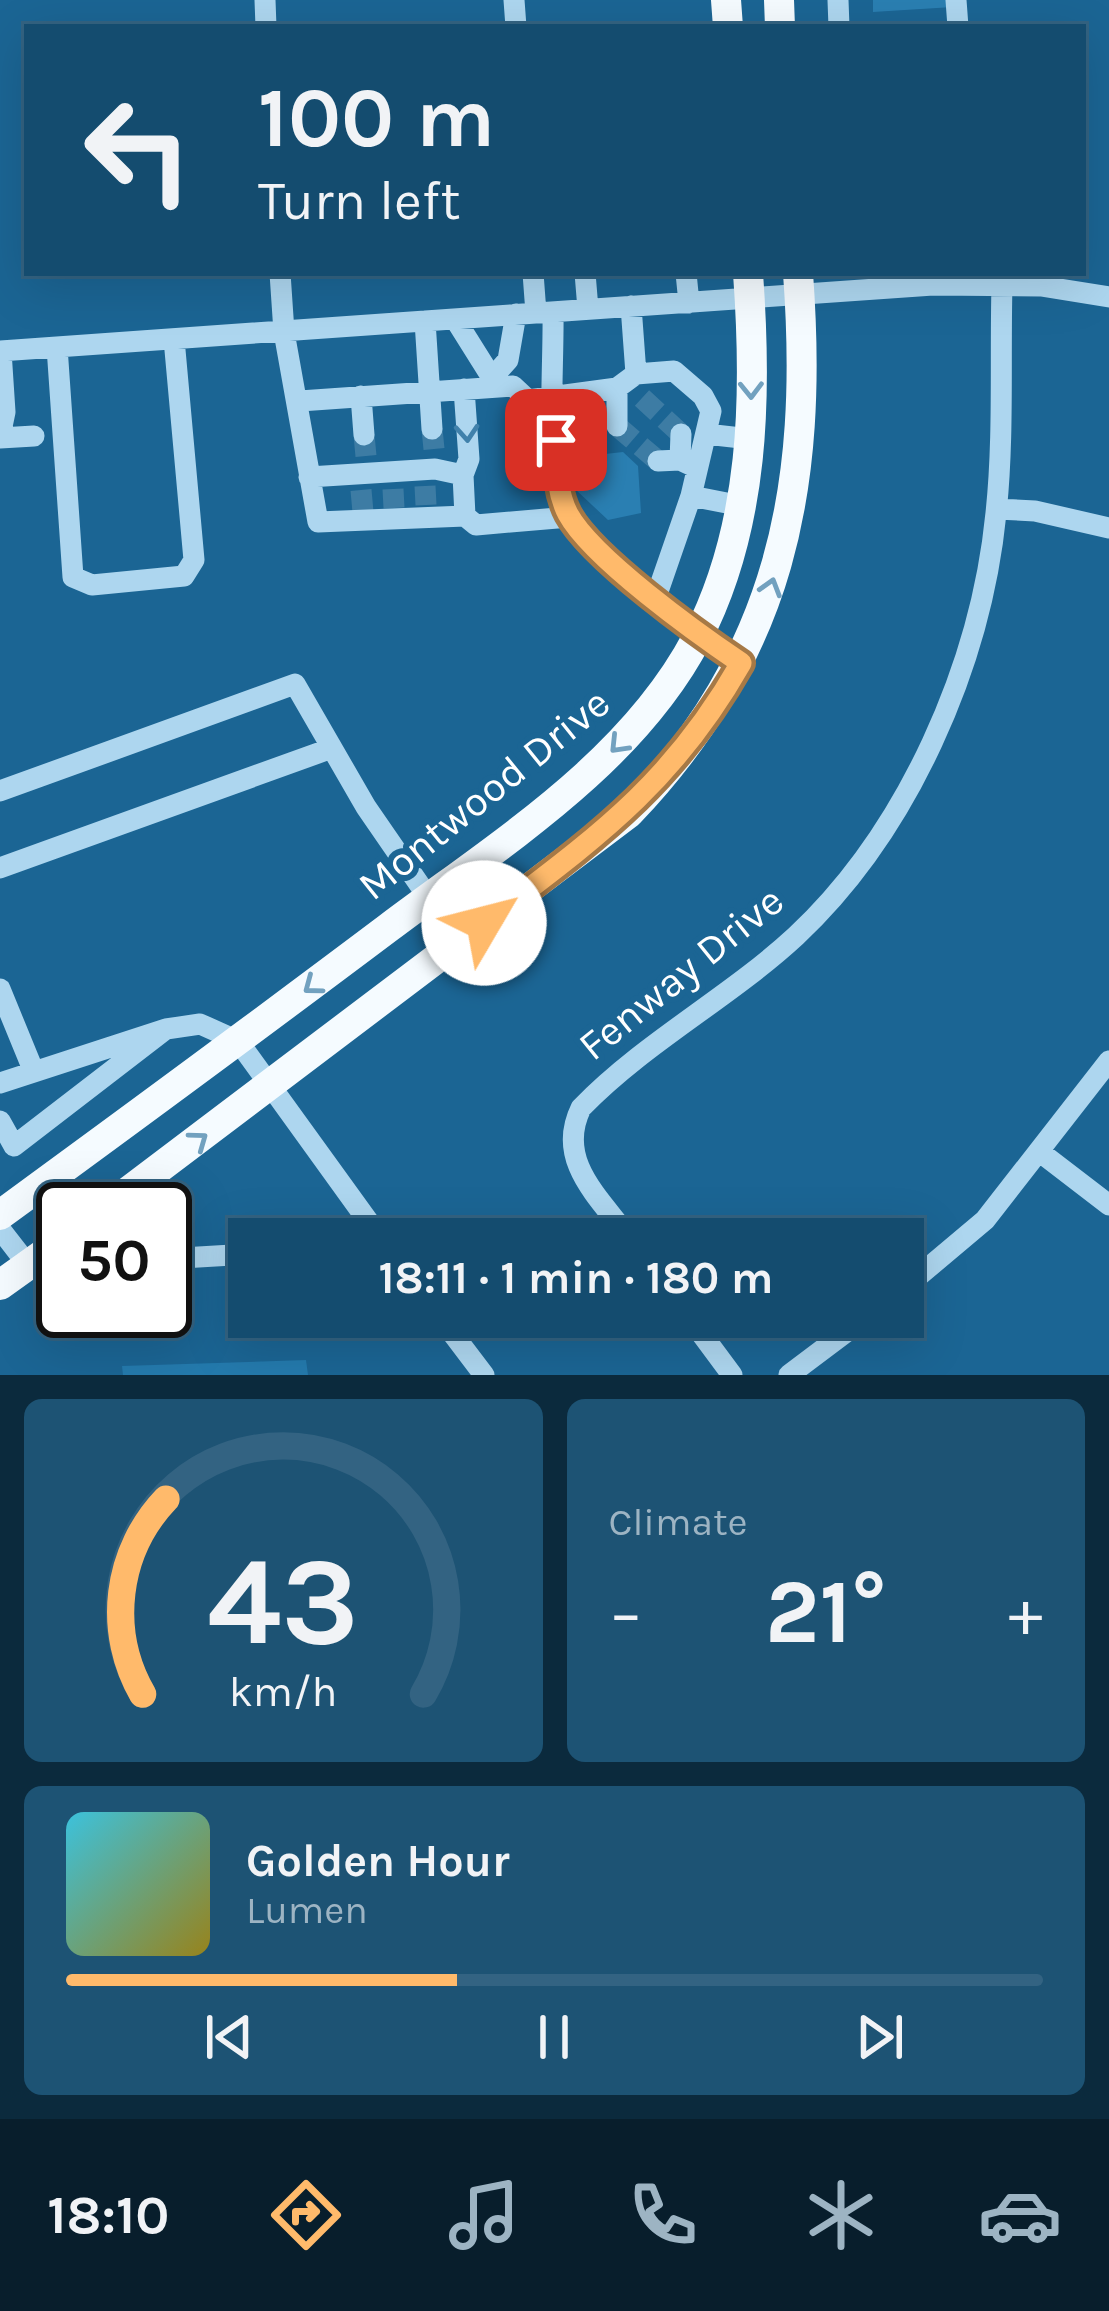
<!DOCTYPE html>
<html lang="en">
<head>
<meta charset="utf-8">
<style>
	:root { --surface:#144c6f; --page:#1d5374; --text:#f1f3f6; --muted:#9db4c3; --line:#336382; --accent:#ffba6b }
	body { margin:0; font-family:Karla,sans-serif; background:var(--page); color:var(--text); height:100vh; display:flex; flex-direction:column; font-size:45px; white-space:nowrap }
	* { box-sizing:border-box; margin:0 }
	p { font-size:39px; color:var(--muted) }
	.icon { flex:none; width:66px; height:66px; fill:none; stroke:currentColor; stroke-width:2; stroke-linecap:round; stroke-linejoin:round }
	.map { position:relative; height:1375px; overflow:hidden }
	.drawer { display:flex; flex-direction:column; gap:24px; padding:24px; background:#0b2a3d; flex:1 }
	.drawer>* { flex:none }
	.banner { position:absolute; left:24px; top:24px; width:1062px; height:252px; border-radius:0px; box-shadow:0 12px 48px #0002,0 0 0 3px var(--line); background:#144c6f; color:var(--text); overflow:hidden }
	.speed { position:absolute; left:36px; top:1182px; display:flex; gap:24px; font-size:60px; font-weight:700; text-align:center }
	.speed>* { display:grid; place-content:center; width:156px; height:156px; border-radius:50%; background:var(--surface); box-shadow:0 12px 48px #0002,0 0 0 3px var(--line); line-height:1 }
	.speed .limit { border:6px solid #111; border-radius:18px; background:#fff; color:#111 }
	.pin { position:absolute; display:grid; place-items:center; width:102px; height:102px; color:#fff; margin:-51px; border-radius:24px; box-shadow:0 6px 18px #0006 }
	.me { position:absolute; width:132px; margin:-66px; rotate:53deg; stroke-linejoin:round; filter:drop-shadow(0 0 9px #0008) }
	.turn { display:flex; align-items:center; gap:42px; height:252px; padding:0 36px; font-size:54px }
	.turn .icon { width:156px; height:156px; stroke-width:2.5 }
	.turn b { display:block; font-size:84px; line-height:102px }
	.big { font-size:90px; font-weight:700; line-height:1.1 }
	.drawer .tile { flex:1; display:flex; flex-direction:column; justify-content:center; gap:18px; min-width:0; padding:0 42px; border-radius:18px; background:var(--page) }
	.drawer .dial { align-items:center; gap:0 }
	.dial svg { height:312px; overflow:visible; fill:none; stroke:var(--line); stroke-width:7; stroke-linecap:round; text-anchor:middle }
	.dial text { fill:var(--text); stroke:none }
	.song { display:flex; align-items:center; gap:36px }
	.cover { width:144px; height:144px; border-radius:18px; background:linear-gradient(135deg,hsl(190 70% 55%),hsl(50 70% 35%)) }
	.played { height:12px; border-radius:6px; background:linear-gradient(90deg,var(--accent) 40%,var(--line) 40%) }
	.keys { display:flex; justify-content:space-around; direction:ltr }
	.heat { display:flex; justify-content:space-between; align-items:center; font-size:66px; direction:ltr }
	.drawer .tiles { flex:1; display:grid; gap:24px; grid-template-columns:1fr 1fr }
	.tile:last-child { grid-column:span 2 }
	.trip { position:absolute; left:228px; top:1218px; width:696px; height:120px; border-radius:0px; background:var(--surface); box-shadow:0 12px 48px #0002,0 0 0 3px var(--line); font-weight:700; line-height:120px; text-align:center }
	.dock { display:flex; height:192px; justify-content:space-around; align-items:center; background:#081e2c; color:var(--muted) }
	.dock .icon { width:84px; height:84px }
	.dock .current { color:var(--accent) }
	.dock b { font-size:54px; color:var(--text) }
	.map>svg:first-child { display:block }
	.green { fill:#247aad }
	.building { fill:#2a7fb2 }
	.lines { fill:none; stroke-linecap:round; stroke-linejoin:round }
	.minor-tunnel { stroke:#3d7ca4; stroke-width:21; stroke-dasharray:21 10; stroke-linecap:butt }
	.minor { stroke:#add6ef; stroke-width:21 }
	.major { stroke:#f5fbff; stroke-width:30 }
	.oneway { stroke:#72a1bf }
	.oneway2 { stroke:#4081ab }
	.route-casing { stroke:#a67946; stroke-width:30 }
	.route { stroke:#ffba6b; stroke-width:21 }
	.labels { text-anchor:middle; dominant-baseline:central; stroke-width:12; stroke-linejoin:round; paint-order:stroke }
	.street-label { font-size:42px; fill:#fff; stroke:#1b6594 }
</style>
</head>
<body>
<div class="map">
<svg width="1109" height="1375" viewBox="0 0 1109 1375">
	<rect width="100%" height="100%" fill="#1b6594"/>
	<path class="green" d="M306,1360L308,1375H123L122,1366Z"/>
	<path class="building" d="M873,0H952L953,7L873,12Z
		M604,449L605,454L623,452L638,466L641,513L608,520L576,490L572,451Z"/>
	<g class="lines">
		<path class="minor-tunnel" d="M642,398L681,434
			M617,426L658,461
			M432,429L434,449
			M364,435L366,456
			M425,486L426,505
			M393,489L394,508
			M361,490L363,512"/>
		<path class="minor" d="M265,0L266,27
			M514,0L516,27
			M838,0L839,27
			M956,0L958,27
			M280,273L284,332L318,522L465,516L476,525L569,517
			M533,273L536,313
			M585,273L588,309
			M686,273L689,303
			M631,306L636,374
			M553,312C554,361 547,441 558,487C572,546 691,629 741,663
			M455,319L492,378
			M425,321L432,429
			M57,347L73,577L92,585L184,576L194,560L174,339
			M0,351L933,285L1041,286L1109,297
			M491,387L492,378L508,360L516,314
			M464,389L469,459L463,475L465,516
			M361,396L364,435
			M300,401L513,386L528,400L617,388L636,374L674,371L703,396L711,411L691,496L655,600
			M617,426V388
			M706,434L750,439
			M0,436L5,412L1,351
			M0,438L34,436
			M680,460L681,434
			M658,461L680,460L697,468
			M309,477L435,469L463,475
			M691,496L742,506
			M997,509L1035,511L1109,528
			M0,791L295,684L366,807L428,897
			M0,868L332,748
			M0,989L34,1072
			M166,1029L200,1024L238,1041L381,1239
			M0,1083L166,1029L14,1146L0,1121
			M1040,1152L1109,1205
			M0,1229L28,1265
			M345,1239L368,1222
			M630,1239C600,1198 555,1161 581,1108C645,1042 729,998 796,936C908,831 981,665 996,513C1004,438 1000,360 1002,284
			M165,1259L249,1254
			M903,1289L985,1220L1109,1061
			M440,1317L484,1375
			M689,1317L732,1375
			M789,1375L866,1317"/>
		<path class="major" d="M726,0L728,27
			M779,0L780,27
			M105,1209L629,813C781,654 814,488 798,273
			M0,1215C130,1120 259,1025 388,928C498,845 631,764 697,638C755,526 757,396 748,273
			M0,1285L63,1240"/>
	</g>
	<defs><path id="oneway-chevron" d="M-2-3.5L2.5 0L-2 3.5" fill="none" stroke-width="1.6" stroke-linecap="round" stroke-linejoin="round" transform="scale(3)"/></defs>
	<g class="oneway">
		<use href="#oneway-chevron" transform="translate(751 390) rotate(89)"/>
		<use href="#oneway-chevron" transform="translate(771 587) rotate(-73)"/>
		<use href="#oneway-chevron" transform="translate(618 745) rotate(134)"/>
		<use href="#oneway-chevron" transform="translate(312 986) rotate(143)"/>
		<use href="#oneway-chevron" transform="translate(199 1140) rotate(-36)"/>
	</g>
	<use class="oneway2" href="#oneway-chevron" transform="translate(467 433) rotate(86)"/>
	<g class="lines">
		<defs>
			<path id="route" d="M484,923C594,839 671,786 741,663C698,634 592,558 568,514C556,491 557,466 556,440"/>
		</defs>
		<use href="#route" class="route-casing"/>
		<use href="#route" class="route"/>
	</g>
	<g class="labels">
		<g class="street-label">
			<text transform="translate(484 794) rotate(-39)">Montwood Drive</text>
			<text transform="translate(681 973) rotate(-39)">Fenway Drive</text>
		</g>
	</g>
</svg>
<div class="speed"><div class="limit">50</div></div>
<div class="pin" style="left:556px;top:440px;background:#d93025"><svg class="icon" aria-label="arrive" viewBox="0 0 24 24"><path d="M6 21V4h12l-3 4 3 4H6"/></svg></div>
<svg class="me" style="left:484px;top:923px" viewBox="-20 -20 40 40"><circle r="19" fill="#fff"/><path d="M0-13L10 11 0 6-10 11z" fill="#ffba6b"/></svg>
<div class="trip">18:11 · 1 min · 180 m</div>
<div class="banner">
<div class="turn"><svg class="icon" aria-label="left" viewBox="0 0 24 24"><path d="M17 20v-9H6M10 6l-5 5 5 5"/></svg><div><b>100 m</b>Turn left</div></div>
</div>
</div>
<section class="drawer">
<div class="tiles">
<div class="tile dial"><svg viewBox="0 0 100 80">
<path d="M14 69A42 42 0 1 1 86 69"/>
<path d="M14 69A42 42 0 0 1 20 19" stroke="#ffba6b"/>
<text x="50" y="56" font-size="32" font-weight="700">43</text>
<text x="50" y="72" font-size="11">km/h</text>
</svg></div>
<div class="tile"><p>Climate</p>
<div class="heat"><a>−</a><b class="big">21°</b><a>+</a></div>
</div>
<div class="tile">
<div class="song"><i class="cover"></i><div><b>Golden Hour</b><p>Lumen</p></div></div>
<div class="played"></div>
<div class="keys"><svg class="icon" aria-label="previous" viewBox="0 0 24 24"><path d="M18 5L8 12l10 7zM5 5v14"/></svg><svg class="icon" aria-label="pause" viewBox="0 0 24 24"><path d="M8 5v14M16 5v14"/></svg><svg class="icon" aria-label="next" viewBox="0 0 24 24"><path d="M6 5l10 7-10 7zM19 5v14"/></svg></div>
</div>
</div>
</section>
<nav class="dock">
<b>18:10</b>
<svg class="icon current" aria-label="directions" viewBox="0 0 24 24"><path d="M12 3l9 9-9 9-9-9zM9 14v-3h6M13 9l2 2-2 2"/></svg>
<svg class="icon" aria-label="music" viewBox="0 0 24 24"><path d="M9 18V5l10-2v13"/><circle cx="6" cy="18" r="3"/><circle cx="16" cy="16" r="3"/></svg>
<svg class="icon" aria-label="phone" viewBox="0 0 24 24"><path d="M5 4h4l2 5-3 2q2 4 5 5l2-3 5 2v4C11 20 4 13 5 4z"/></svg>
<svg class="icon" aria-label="climate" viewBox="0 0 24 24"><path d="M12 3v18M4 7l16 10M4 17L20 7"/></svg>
<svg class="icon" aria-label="car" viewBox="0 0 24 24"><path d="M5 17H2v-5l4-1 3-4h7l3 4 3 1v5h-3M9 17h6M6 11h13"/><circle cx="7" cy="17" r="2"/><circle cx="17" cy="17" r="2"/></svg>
</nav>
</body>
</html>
